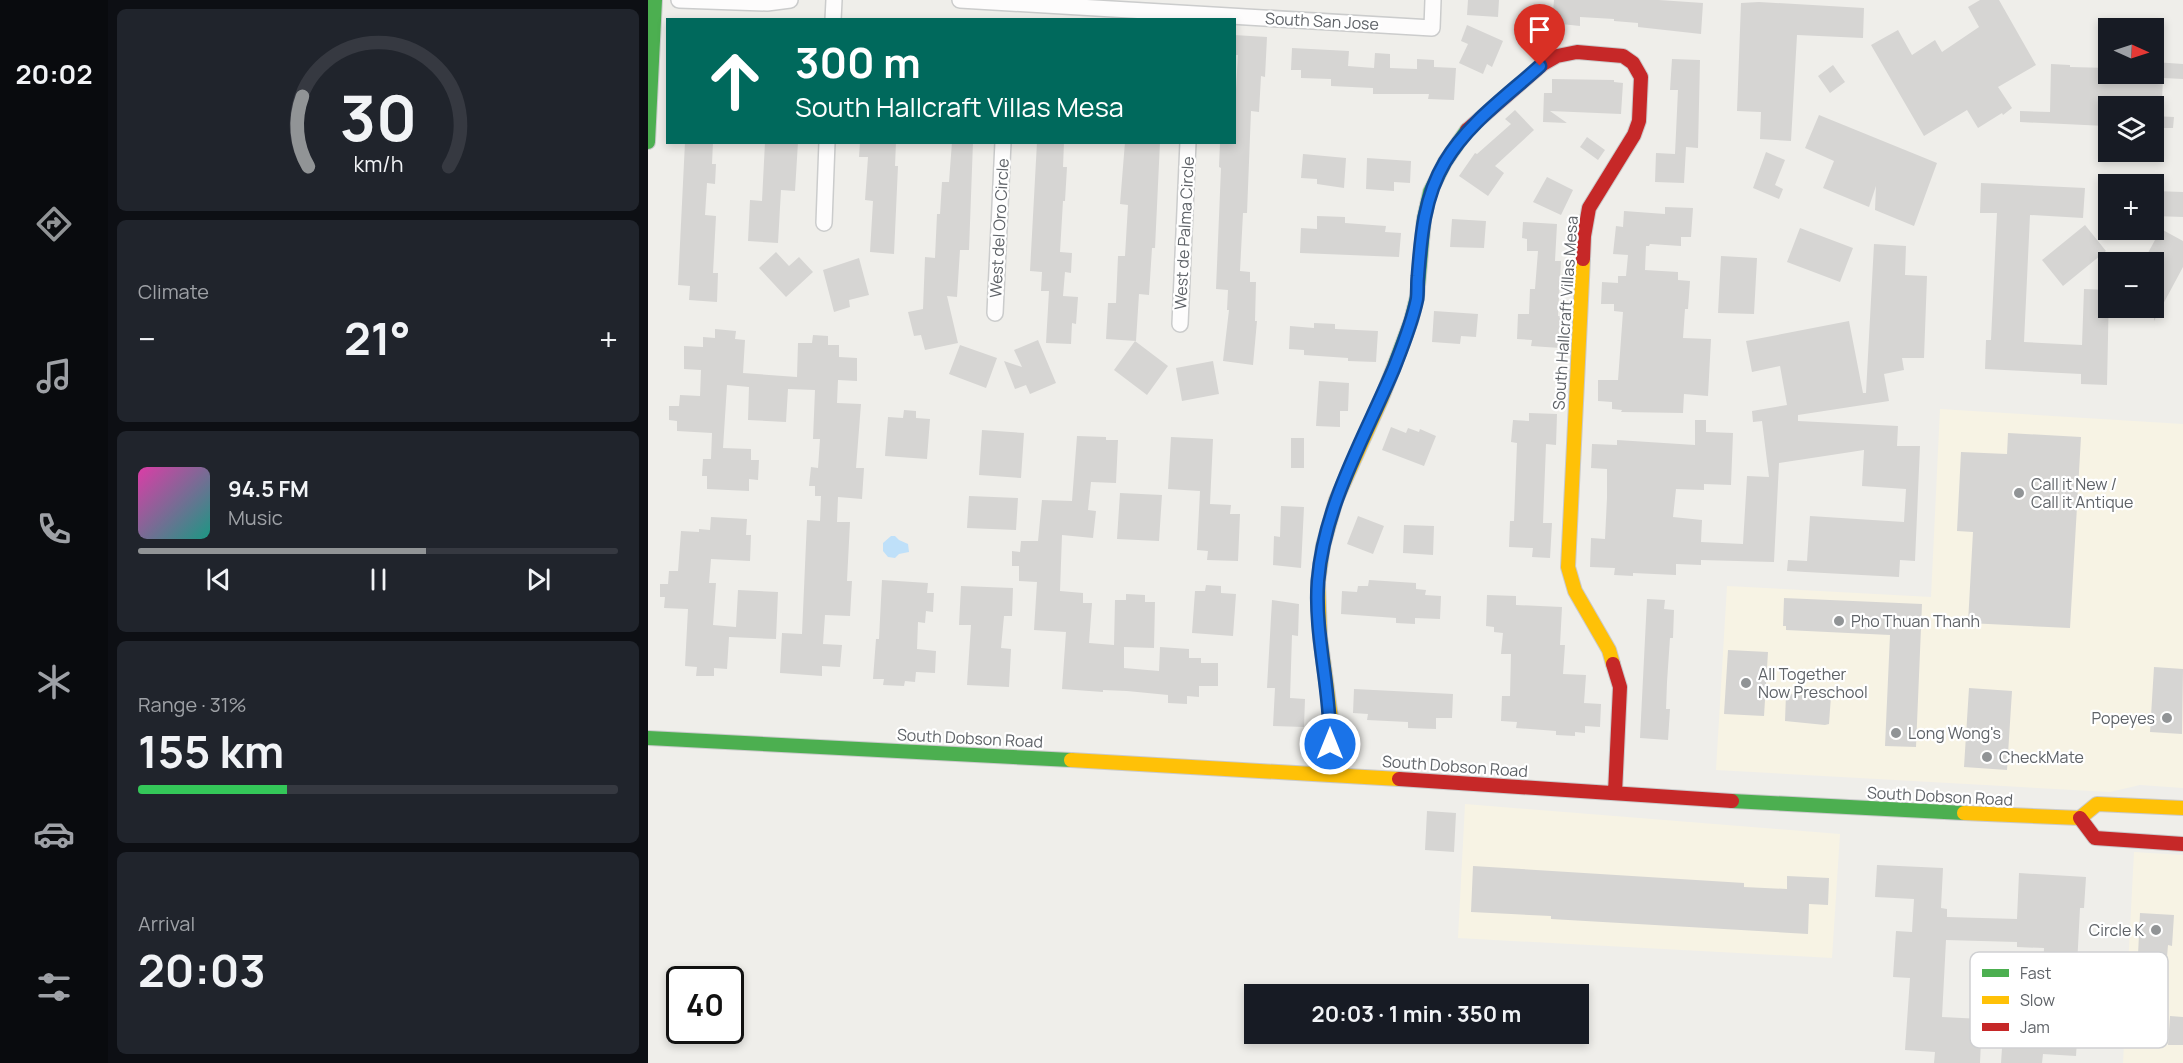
<!DOCTYPE html>
<html lang="en">
<head>
<meta charset="utf-8">
<style>
	:root { --surface:#171b24; --page:#20242c; --text:#f1f3f6; --muted:#9ea1a6; --line:#363941; --accent:#919496 }
	body { margin:0; font-family:Manrope,sans-serif; background:var(--page); color:var(--text); height:100vh; display:flex; flex-direction:column; font-size:22px; white-space:nowrap }
	* { box-sizing:border-box; margin:0 }
	p { font-size:20px; color:var(--muted) }
	.icon { flex:none; width:33px; height:33px; fill:none; stroke:currentColor; stroke-width:2; stroke-linecap:round; stroke-linejoin:round }
	.map { position:relative; flex:1; overflow:hidden }
	.panel { display:flex; flex-direction:column; gap:9px; padding:9px; background:#0d0f14; width:540px }
	.panel>* { flex:none }
	.top-card { position:absolute; left:18px; top:18px; width:570px; height:126px; border-radius:0px; box-shadow:0 3px 9px #0003; background:#00695c; color:#fff; overflow:hidden }
	.needle { width:39px; rotate:93deg }
	.controls { position:absolute; left:1450px; top:18px; display:grid; gap:12px }
	.controls a { display:grid; place-items:center; width:66px; height:66px; border-radius:0px; background:var(--surface); box-shadow:0 3px 9px #0003; font-size:30px }
	.speed { position:absolute; left:18px; top:966px; display:flex; gap:12px; font-size:30px; font-weight:700; text-align:center }
	.speed>* { display:grid; place-content:center; width:78px; height:78px; border-radius:50%; background:var(--surface); box-shadow:0 3px 9px #0003; line-height:1 }
	.speed .limit { border:3px solid #111; border-radius:9px; background:#fff; color:#111 }
	.pin { position:absolute; display:grid; place-items:center; width:51px; height:51px; color:#fff; margin:-62px -26px; border-radius:50% 50% 50% 0; rotate:-45deg; box-shadow:0 0 6px #0007 }
	.pin .icon { rotate:45deg }
	.me { position:absolute; width:66px; margin:-33px; rotate:0deg; stroke-linejoin:round; filter:drop-shadow(0 0 4px #0008) }
	.turn { display:flex; align-items:center; gap:21px; height:126px; padding:0 30px; font-size:27px }
	.turn .icon { width:78px; height:78px; stroke-width:2.5 }
	.turn b { display:block; font-size:42px; line-height:51px }
	.big { font-size:45px; font-weight:700; line-height:1.1 }
	.panel .card { flex:1; display:flex; flex-direction:column; justify-content:center; gap:9px; min-width:0; padding:0 21px; border-radius:9px; background:var(--page) }
	.panel .dial { align-items:center; gap:0 }
	.dial svg { height:156px; overflow:visible; fill:none; stroke:var(--line); stroke-width:7; stroke-linecap:round; text-anchor:middle }
	.dial text { fill:var(--text); stroke:none }
	.song { display:flex; align-items:center; gap:18px }
	.cover { width:72px; height:72px; border-radius:9px; background:linear-gradient(135deg,hsl(320 70% 55%),hsl(170 70% 35%)) }
	.played { height:6px; border-radius:3px; background:linear-gradient(90deg,var(--accent) 60%,var(--line) 60%) }
	.keys { display:flex; justify-content:space-around; direction:ltr }
	.heat { display:flex; justify-content:space-between; align-items:center; font-size:33px; direction:ltr }
	.charge { height:9px; border-radius:4px; background:linear-gradient(90deg,#34c759 31%,var(--line) 0) }
	.trip { position:absolute; left:596px; top:984px; width:345px; height:60px; border-radius:0px; background:var(--surface); box-shadow:0 3px 9px #0003; font-weight:700; line-height:60px; text-align:center }
	main { display:flex; flex:1; min-height:0 }
	.menu { display:flex; flex-direction:column; width:108px; justify-content:space-around; align-items:center; background:#090b0e; color:var(--muted) }
	.menu .icon { width:42px; height:42px }
	.menu .on { color:var(--accent) }
	.menu b { font-size:27px; color:var(--text) }
	.map>svg:first-child { display:block }
	.commercial { fill:#f7f3e4 }
	.water { fill:#bfe0f9 }
	.building { fill:#d6d5d3 }
	.lines { fill:none; stroke-linecap:round; stroke-linejoin:round }
	.street-casing { stroke:#cbcccc; stroke-width:18 }
	.fast-casing { stroke:#cacacb; stroke-width:16 }
	.slow-casing { stroke:#cacacb; stroke-width:16 }
	.jam-casing { stroke:#cacacb; stroke-width:16 }
	.street { stroke:#fdfcfc; stroke-width:15 }
	.fast { stroke:#4caf50; stroke-width:14 }
	.slow { stroke:#ffc107; stroke-width:14 }
	.jam { stroke:#c62828; stroke-width:14 }
	.route-casing { stroke:#114b97; stroke-width:15 }
	.route { stroke:#1a73e8; stroke-width:10 }
	.poi-dot { fill:#919496; stroke:#fff; stroke-width:2 }
	.labels { text-anchor:middle; dominant-baseline:central; stroke-width:4.5; stroke-linejoin:round; paint-order:stroke }
	.street-label { font-size:16px; fill:#5f6368; stroke:#fff }
	.poi-label { font-size:16px; fill:#5f6368; stroke:#fff; text-anchor:start }
	.key { fill:#fff; stroke:#cfd0d2; stroke-width:1.5 }
	.key-label { font-size:16px; fill:#5f6368 }
</style>
</head>
<body>
<main>
<nav class="menu">
<b>20:02</b>
<svg class="icon on" aria-label="directions" viewBox="0 0 24 24"><path d="M12 3l9 9-9 9-9-9zM9 14v-3h6M13 9l2 2-2 2"/></svg>
<svg class="icon" aria-label="music" viewBox="0 0 24 24"><path d="M9 18V5l10-2v13"/><circle cx="6" cy="18" r="3"/><circle cx="16" cy="16" r="3"/></svg>
<svg class="icon" aria-label="phone" viewBox="0 0 24 24"><path d="M5 4h4l2 5-3 2q2 4 5 5l2-3 5 2v4C11 20 4 13 5 4z"/></svg>
<svg class="icon" aria-label="climate" viewBox="0 0 24 24"><path d="M12 3v18M4 7l16 10M4 17L20 7"/></svg>
<svg class="icon" aria-label="car" viewBox="0 0 24 24"><path d="M5 17H2v-5l4-1 3-4h7l3 4 3 1v5h-3M9 17h6M6 11h13"/><circle cx="7" cy="17" r="2"/><circle cx="17" cy="17" r="2"/></svg>
<svg class="icon" aria-label="filters" viewBox="0 0 24 24"><path d="M4 7h16M4 17h16"/><circle cx="9" cy="7" r="2"/><circle cx="15" cy="17" r="2"/></svg>
</nav>
<section class="panel">
<div class="card dial"><svg viewBox="0 0 100 80">
<path d="M14 69A42 42 0 1 1 86 69"/>
<path d="M14 69A42 42 0 0 1 11 33" stroke="#919496"/>
<text x="50" y="56" font-size="32" font-weight="700">30</text>
<text x="50" y="72" font-size="11">km/h</text>
</svg></div>
<div class="card"><p>Climate</p>
<div class="heat"><a>−</a><b class="big">21°</b><a>+</a></div>
</div>
<div class="card">
<div class="song"><i class="cover"></i><div><b>94.5 FM</b><p>Music</p></div></div>
<div class="played"></div>
<div class="keys"><svg class="icon" aria-label="previous" viewBox="0 0 24 24"><path d="M18 5L8 12l10 7zM5 5v14"/></svg><svg class="icon" aria-label="pause" viewBox="0 0 24 24"><path d="M8 5v14M16 5v14"/></svg><svg class="icon" aria-label="next" viewBox="0 0 24 24"><path d="M6 5l10 7-10 7zM19 5v14"/></svg></div>
</div>
<div class="card"><p>Range · 31%</p><b class="big">155 km</b><div class="charge"></div></div>
<div class="card"><p>Arrival</p><b class="big">20:03</b></div>
</section>
<div class="map">
<svg width="1535" height="1063" viewBox="0 0 1535 1063">
	<rect width="100%" height="100%" fill="#efeeea"/>
	<path class="commercial" d="M1292,409L1535,424V788L1492,785L1462,792L1068,770L1079,586L1283,597Z
		M817,804L1192,834L1184,958L810,938Z
		M1486,852L1535,855V1063H1475Z"/>
	<path class="water" d="M243,536H247L251,540L260,544L261,552L251,554L247,558L240,557L235,551V543Z"/>
	<path class="building" d="M820,0H851L850,17L819,15Z
		M906,0H1011L1055,3L1053,34L990,27V23L966,21V19L932,17V26L904,23Z
		M1332,0H1351L1388,65L1350,87L1364,108L1355,115L1354,113L1330,128L1319,110L1276,136L1223,45L1250,30L1264,55L1287,40L1294,52L1331,27L1320,7Z
		M1111,2L1216,8L1215,38L1149,35L1143,141L1112,139L1113,112L1089,111L1093,3Z
		M819,25L855,41L844,67L839,64L835,74L811,63L820,44L813,41Z
		M586,35L619,37L617,77L613,76L611,112L603,111L599,213H595L592,271L602,272V282H608L607,321H609L605,365L575,361L581,310H579L580,290L568,289L573,168L571,167L572,142H586V88L588,89L590,55H586Z
		M644,48L701,51L700,66L726,68L727,53L742,54V68L769,69V59L786,60V67L808,68L806,100L780,99L781,94H725V88L683,86V79L653,78V70H643Z
		M1024,59L1052,60L1050,148L1038,147L1036,183L1007,182L1008,153L1027,154L1030,90H1022Z
		M1506,62L1535,64V79L1515,78L1514,101L1459,99L1458,126L1372,122V111L1402,112L1403,64L1422,65V67L1461,68V74H1506Z
		M1185,65L1197,82L1182,93L1170,76Z
		M904,79L966,80V82L975,83L973,114L902,111L919,123L895,122L896,93H904Z
		M867,110L886,130L847,166L856,173L840,196L811,176L827,153L829,154L863,124L857,119Z
		M1171,115L1289,163L1266,226L1227,210L1228,186L1221,207L1175,188L1186,161L1157,148Z
		M1506,116L1526,117L1525,128H1506Z
		M939,137L957,150L950,160L932,147Z
		M37,142H65L64,164H68L67,184L59,183L57,215L68,216L65,273H70L69,302L41,300L42,286L30,285Z
		M117,142H150L147,191L133,190L130,243L100,241L102,200L114,201Z
		M212,142H248L247,166H250L246,254L222,252L225,201L217,200L220,157H211Z
		M304,142H325L321,250H312L309,297L299,296L310,343L277,350L273,335L266,336L260,312L275,309L277,257L287,258L289,214H292L294,182H301Z
		M389,142H416L415,167H419L417,201H415L412,252L424,253L423,273L417,272L415,296L430,297L428,324L424,323L423,344L398,343L401,291H393L394,272L382,271Z
		M477,142H512L507,248H504L501,295L491,294L488,341L458,339L460,303H468L470,256H477L480,205L472,204Z
		M1118,152L1137,160L1127,185L1135,189L1131,199L1105,188Z
		M655,154L698,158L696,188L669,184V179L653,178Z
		M719,158L763,161L762,183L746,182V191L718,189Z
		M899,177L925,190L913,215L885,202Z
		M1333,183L1437,188L1435,218L1382,215L1376,342L1434,345L1436,289L1461,290L1459,385L1433,384V374L1337,369L1338,340H1343L1349,213H1332Z
		M1506,191L1535,192V217L1506,216Z
		M1017,207L1045,208L1043,237H1033V246L1002,244L1001,246H998L997,270L1030,272V280L1042,281L1040,309H1037L1035,338L1063,339L1060,396L1036,394L1035,413L973,412L974,410L964,409V402L950,401V380H970L975,312L966,311V304H953L954,282L970,283V276H978L980,255L965,254L968,226L975,227L976,211L1017,214Z
		M669,216L697,217V223L738,226L737,232L753,233L751,257L652,253L653,228L669,229Z
		M804,219L838,221L836,248L802,247Z
		M875,222L909,224L907,261H913L910,316H913L912,348L883,346L884,340L869,339L870,314H881L882,289H887L890,251H879V239L874,238Z
		M1437,225L1458,251L1415,286L1394,260Z
		M1152,228L1205,248L1192,282L1139,262Z
		M1513,229L1535,241V267L1506,321V262H1495Z
		M1226,244L1258,246L1257,275L1279,276L1276,358H1254L1256,370L1236,374L1241,401L1150,415V421L1250,426L1249,446H1272L1267,561L1252,560L1251,577L1139,571L1140,560L1159,561L1162,516L1256,522L1258,489L1214,486L1216,450L1131,463L1126,562L1053,560V565L1028,564V575L985,573V576L966,575L967,568L942,567L943,538L957,539L959,498V469L943,468L944,444L969,445V440L1047,445V420H1058V432L1085,433L1083,485L1056,484V490L1028,489L1025,517L1054,520L1053,542L1095,544L1099,476L1121,477L1114,421L1105,422L1104,411L1139,405L1132,366L1104,372L1098,341L1201,321L1215,393H1218Z
		M128,252L141,266L151,257L165,272L138,297L111,268Z
		M1073,256L1109,258L1106,314L1070,313Z
		M211,258L221,295L201,300L202,307L186,312L175,270Z
		M786,311L830,314L828,337L813,336L812,344L784,342Z
		M666,323L687,324V329L730,331L728,362L700,361V358L656,355V350L641,349L642,326L666,328Z
		M67,329L88,331L87,339L97,340L95,373L149,377L150,343H164L165,335L180,336V345H191V357L209,358V381L190,380L189,403L213,404L208,468H216L214,499L190,497L189,522H202L199,581H204L202,616L177,615L175,644L194,645L192,667L174,666V676L132,673L134,633L154,634L159,520L172,521L173,496H167V486H161L163,467L170,468L172,439H165L167,390L140,389L138,422L100,420L101,387L79,385L75,448L103,449V460H111L110,480L101,479V491L59,489V476H54L55,459H63L64,433L29,431V421L21,420V406H31L32,395L52,396L53,370L36,369V346L55,347V337L67,338Z
		M390,340L408,383L382,394L378,385L367,389L356,361L374,367L366,350Z
		M487,341L520,366L499,395L466,370Z
		M312,345L349,358L338,388L301,374Z
		M565,361L571,394L534,401L528,368Z
		M671,381L701,383L700,411H692V427L668,426Z
		M256,410L268,411V418L282,419L279,459L237,456L240,417L255,418Z
		M881,413L909,414L908,445L898,444L895,523H904L902,558L884,557L885,548L861,547L862,521H866L869,443L863,442L865,420L881,421Z
		M743,427L758,433L760,428L771,432L772,429L788,436L776,466L734,450Z
		M334,430L376,433L373,478L331,475Z
		M1360,433L1433,437L1422,628L1320,623L1325,532L1309,531L1313,452L1359,454Z
		M429,436L458,437V440H470L468,483L443,482L440,510L448,511L445,538L414,535L412,591L435,593V603H444L441,643L466,645L467,600H478V594L497,595V602H507L506,648L476,647V668L511,671L512,647L541,649V658H553V663H570V686H551V697L539,696V704L520,703V695L479,691L455,690V692L414,689L418,632L386,630L389,582L371,581V566H364V551L372,552L373,541H390L394,500L424,501Z
		M523,437L565,439L562,504L583,505L582,514H592L590,561L559,560L560,551L549,550L552,491L520,489Z
		M643,438H656V468H643Z
		M472,493L514,495L511,541L469,539Z
		M321,496L370,498L368,530L319,528Z
		M633,506L656,507L653,568L625,565L626,536L632,537Z
		M710,516L736,526L725,554L699,544Z
		M63,517L99,519L98,535H103L102,561L63,559L61,583H68L65,625L88,627L90,590L130,592L128,639L81,637L79,669L66,668V676H48L49,667L37,666L40,609L16,608L17,597H12V584H20L21,571H30L33,531L51,532V529L62,530Z
		M756,525L786,526L785,555L755,553Z
		M234,580L280,583L279,593H286L285,612L278,611L277,623L270,622L269,649L288,651L287,673L268,672L267,682L257,681L256,686L235,685L236,679H225L228,639H231Z
		M721,580L768,583V589L778,590L777,595L793,596L792,619L767,618V624L748,623V618L693,614L694,591L709,592L710,586H720Z
		M558,585L573,586V593L588,594L585,636L544,633L547,591H557Z
		M313,586L365,588L364,616H356L353,648L363,649L361,687L319,685L323,625H311Z
		M839,595L868,596V605L914,607L912,645H917L915,674L938,675L936,703L953,704L952,727L937,726V733L927,732V736L908,735V731L868,728L869,722L853,721L854,696H862L863,654H853L855,633L846,632V627L838,626Z
		M1136,598L1274,604L1268,747L1237,746L1242,635L1138,630V626H1135Z
		M999,599L1017,600L1016,609L1026,610L1025,638H1022L1019,682L1018,709H1022L1020,740L992,738Z
		M624,600L651,604L650,636L644,635L642,698L657,699L656,727L625,726L627,688H619Z
		M1080,650L1120,652L1116,716L1076,714Z
		M1506,667L1535,669L1534,734L1502,732Z
		M1321,688L1364,691L1359,770L1316,767Z
		M706,689L805,694L804,718H788V729L760,728V722L719,720L720,714L705,713Z
		M1138,694L1183,696L1181,724L1177,725L1137,721Z
		M779,811L808,813L806,852L777,850Z
		M1229,865L1295,868L1293,908L1299,909V917L1369,919L1371,873L1438,877L1436,908H1432L1426,1023L1430,1024L1428,1056L1395,1054L1394,1063H1353L1356,1019L1393,1021L1396,948L1369,947V942L1298,940L1294,1017L1334,1019L1332,1063H1286L1287,1052L1257,1050L1262,978L1245,977L1248,931L1264,932L1266,899L1227,897Z
		M825,866L1096,883V887L1139,889V876L1181,878L1180,905L1161,904L1160,934L903,919V916L823,912Z
		M1492,913L1526,915L1524,946L1520,945L1519,957L1490,955Z
		M1522,1016L1535,1017V1045H1520Z"/>
	<g class="lines">
		<defs>
			<path id="street" d="M31,0L119,3L142,0
				M312,0L784,28L785,0
				M185,20L186,0
				M176,223L179,142
				M347,313L355,142
				M532,324L540,142"/>
			<path id="fast" d="M0,142L7,0
				M747,364L763,321L769,297L776,219L782,192L797,162L819,130
				M0,738L423,760
				M1084,801L1316,813"/>
			<path id="slow" d="M935,259L920,567L927,591L961,650L965,664
				M423,760L751,779
				M681,774L683,718L672,637L670,582L675,546L688,500L733,400L747,364
				M1316,813L1432,818L1449,804L1535,808"/>
			<path id="jam" d="M819,130L895,64L909,56L929,52L975,56L985,63L993,77L991,121L986,135L941,208L936,236L935,259
				M965,664L972,687L967,793
				M751,779L1084,801
				M1432,818L1447,838L1535,844"/>
		</defs>
		<use href="#street" class="street-casing"/>
		<use href="#fast" class="fast-casing"/>
		<use href="#slow" class="slow-casing"/>
		<use href="#jam" class="jam-casing"/>
		<use href="#street" class="street"/>
		<use href="#fast" class="fast"/>
		<use href="#slow" class="slow"/>
		<use href="#jam" class="jam"/>
	</g>
	<g class="lines">
		<defs>
			<path id="route" d="M682,744C683,689 666,635 670,581C676,505 717,437 746,368C755,345 764,323 769,299C770,291 769,284 770,276C773,237 776,197 797,162C820,123 859,96 892,66"/>
		</defs>
		<use href="#route" class="route-casing"/>
		<use href="#route" class="route"/>
	</g>
	<g class="poi-dot">
		<circle cx="1371" cy="493" r="6"/>
		<circle cx="1191" cy="621" r="6"/>
		<circle cx="1098" cy="683" r="6"/>
		<circle cx="1519" cy="718" r="6"/>
		<circle cx="1248" cy="733" r="6"/>
		<circle cx="1339" cy="757" r="6"/>
		<circle cx="1508" cy="930" r="6"/>
	</g>
	<g class="labels">
		<g class="street-label">
			<text transform="translate(674 21) rotate(3)">South San Jose</text>
			<text transform="translate(351 228) rotate(-87)">West del Oro Circle</text>
			<text transform="translate(536 233) rotate(-87)">West de Palma Circle</text>
			<text transform="translate(917 313) rotate(-86)">South Hallcraft Villas Mesa</text>
			<text transform="translate(322 738) rotate(3)">South Dobson Road</text>
			<text transform="translate(807 766) rotate(4)">South Dobson Road</text>
			<text transform="translate(1292 796) rotate(3)">South Dobson Road</text>
		</g>
		<g class="poi-label">
			<text x="1383" y="484">Call it New /<tspan x="1383" dy="18">Call it Antique</tspan></text>
			<text x="1203" y="621">Pho Thuan Thanh</text>
			<text x="1110" y="674">All Together<tspan x="1110" dy="18">Now Preschool</tspan></text>
			<text x="1507" y="718" text-anchor="end">Popeyes</text>
			<text x="1260" y="733">Long Wong's</text>
			<text x="1351" y="757">CheckMate</text>
			<text x="1496" y="930" text-anchor="end">Circle K</text>
		</g>
	</g>
	<rect x="1322" y="952" width="198" height="96" rx="9" class="key"/>
	<rect x="1334" y="969" width="27" height="8" fill="#4caf50"/>
	<rect x="1334" y="996" width="27" height="8" fill="#ffc107"/>
	<rect x="1334" y="1023" width="27" height="8" fill="#c62828"/>
	<g class="key-label">
		<text x="1372" y="979">Fast</text>
		<text x="1372" y="1006">Slow</text>
		<text x="1372" y="1033">Jam</text>
	</g>
</svg>
<div class="controls">
<a><svg class="needle" viewBox="-14 -14 28 28"><path d="M0-13l5 13h-10z" fill="#e53935"/><path d="M0 13l5-13h-10z" fill="#9ea1a6"/></svg></a>
<a><svg class="icon" aria-label="layers" viewBox="0 0 24 24"><path d="M12 4l9 5-9 5-9-5zM3 14l9 5 9-5"/></svg></a>
<a>+</a>
<a>−</a>
</div>
<div class="speed"><div class="limit">40</div></div>
<div class="pin" style="left:892px;top:66px;background:#d93025"><svg class="icon" aria-label="arrive" viewBox="0 0 24 24"><path d="M6 21V4h12l-3 4 3 4H6"/></svg></div>
<svg class="me" style="left:682px;top:744px" viewBox="-20 -20 40 40"><circle r="17" fill="#1a73e8" stroke="#fff" stroke-width="3"/><path d="M0-11L8 9 0 5-8 9z" fill="#fff"/></svg>
<div class="trip">20:03 · 1 min · 350 m</div>
<div class="top-card">
<div class="turn"><svg class="icon" aria-label="ahead" viewBox="0 0 24 24"><path d="M12 20V5M6 11l6-6 6 6"/></svg><div><b>300 m</b>South Hallcraft Villas Mesa</div></div>
</div>
</div>
</main>
</body>
</html>
